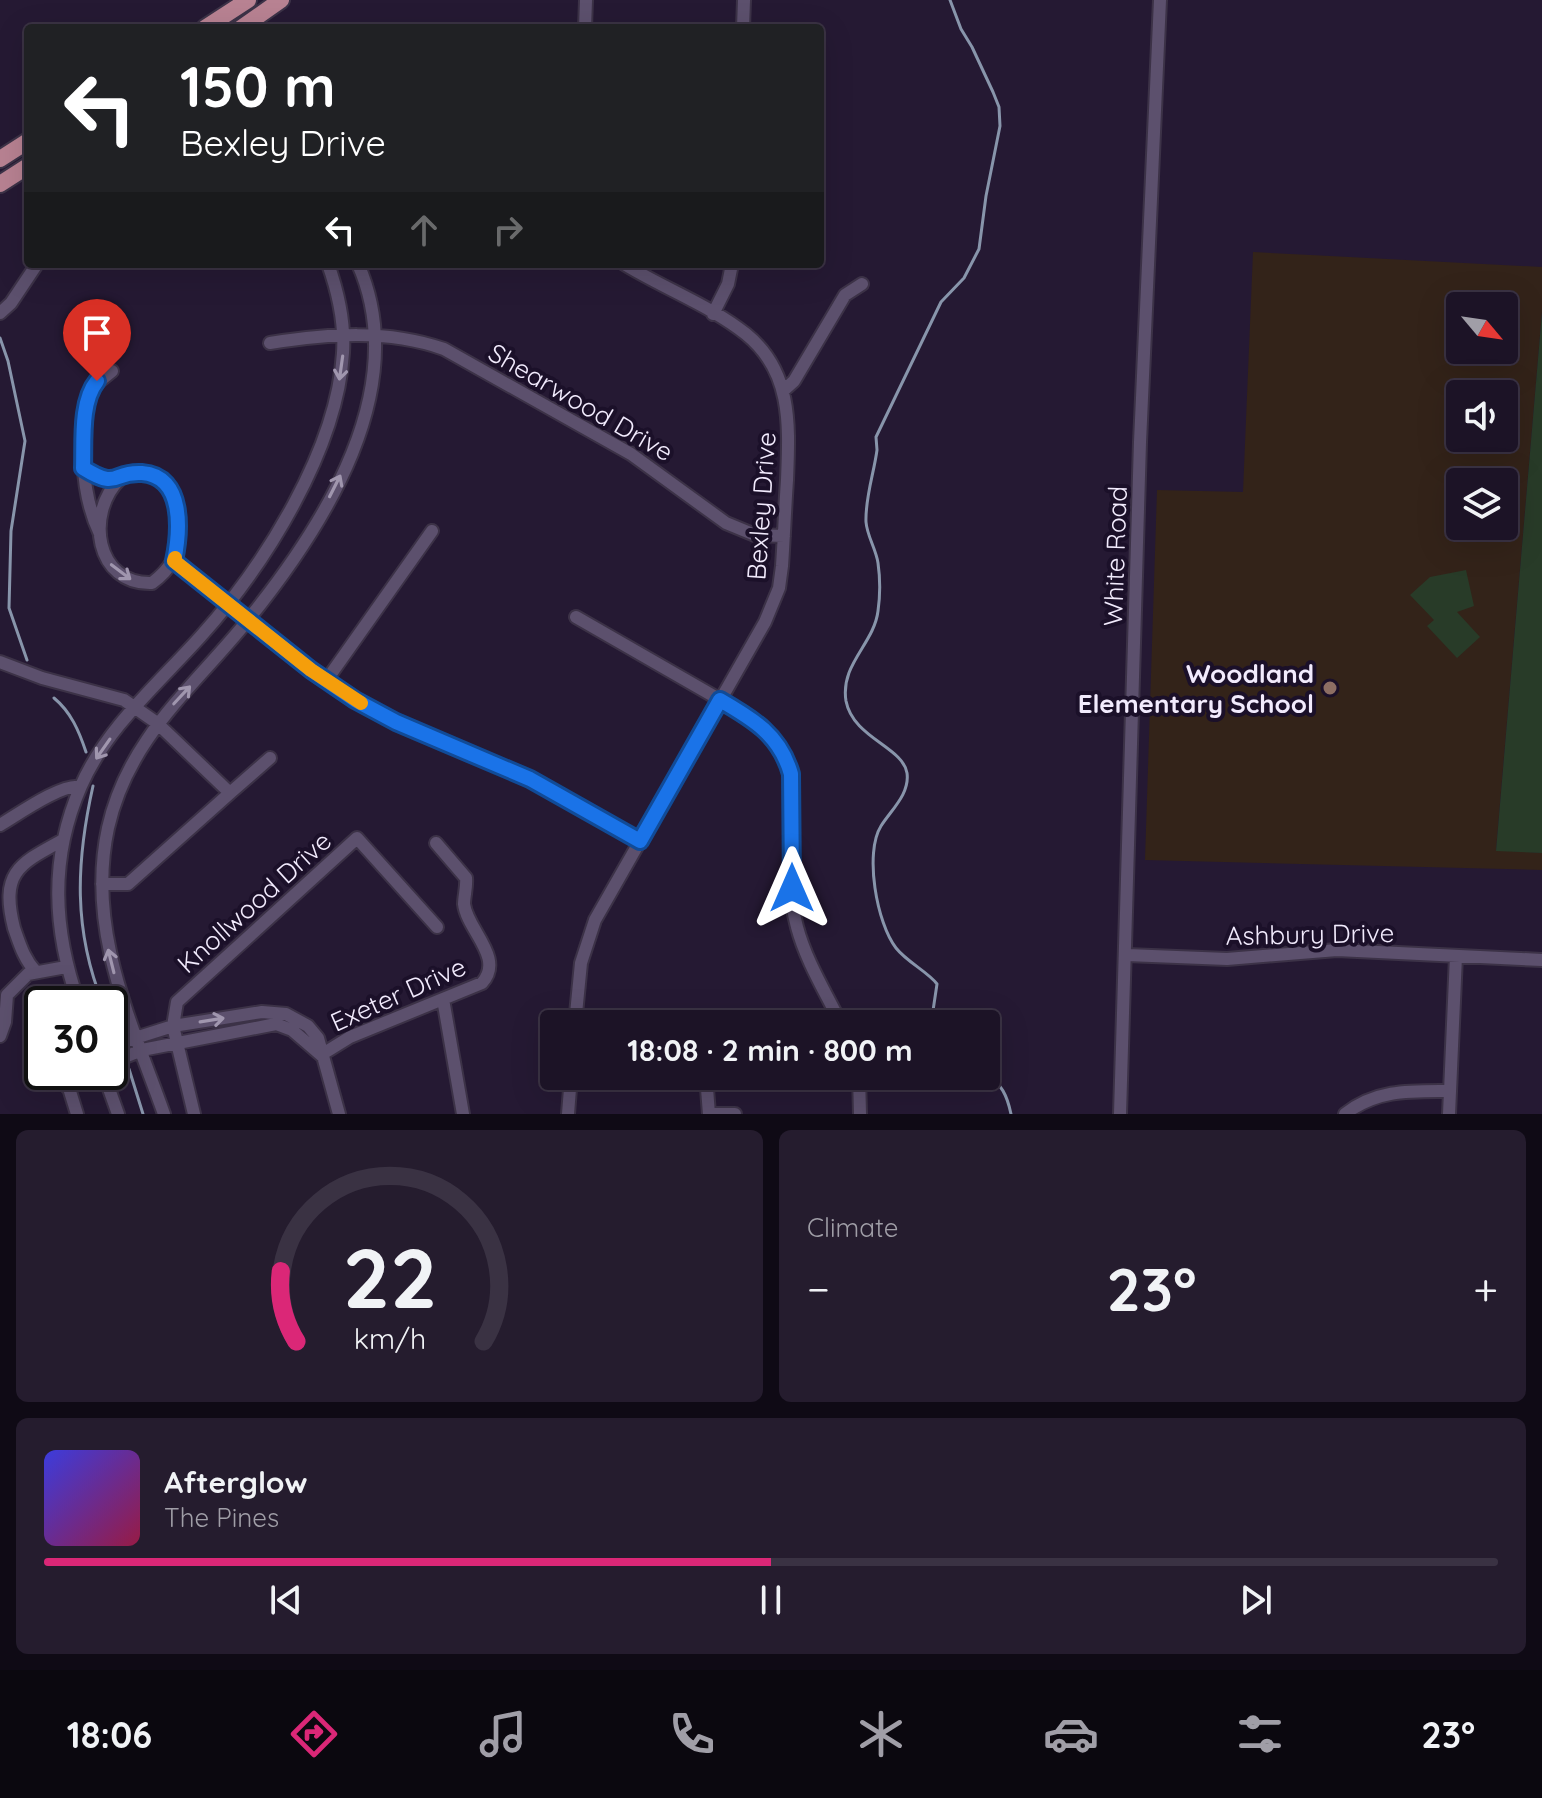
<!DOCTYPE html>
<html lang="en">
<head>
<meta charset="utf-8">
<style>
	:root { --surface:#1c1326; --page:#251c2e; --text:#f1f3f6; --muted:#a09ea7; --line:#3a3243; --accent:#db2777 }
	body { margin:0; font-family:Quicksand,sans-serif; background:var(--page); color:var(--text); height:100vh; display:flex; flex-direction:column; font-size:30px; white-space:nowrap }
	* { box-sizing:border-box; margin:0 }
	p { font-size:26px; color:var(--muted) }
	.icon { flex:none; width:44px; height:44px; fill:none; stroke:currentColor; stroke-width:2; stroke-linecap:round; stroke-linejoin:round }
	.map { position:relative; height:1114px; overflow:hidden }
	.drawer { display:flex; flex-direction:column; gap:16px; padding:16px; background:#0f0a15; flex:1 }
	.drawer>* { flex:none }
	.top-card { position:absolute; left:24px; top:24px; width:800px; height:244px; border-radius:8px; box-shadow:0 8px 32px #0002,0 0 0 2px var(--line); background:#202124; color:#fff; overflow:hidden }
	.needle { width:52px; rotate:119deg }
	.tools { position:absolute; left:1446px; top:292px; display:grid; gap:16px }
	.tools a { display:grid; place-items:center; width:72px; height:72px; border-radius:8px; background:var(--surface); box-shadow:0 8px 32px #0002,0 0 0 2px var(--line); font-size:40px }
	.speed { position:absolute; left:24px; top:986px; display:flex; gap:16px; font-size:40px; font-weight:700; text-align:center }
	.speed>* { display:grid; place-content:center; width:104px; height:104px; border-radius:50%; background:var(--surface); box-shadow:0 8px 32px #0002,0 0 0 2px var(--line); line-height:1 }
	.speed .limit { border:4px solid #111; border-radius:12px; background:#fff; color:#111 }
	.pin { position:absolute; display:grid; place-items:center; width:68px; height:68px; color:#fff; margin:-82px -34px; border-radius:50% 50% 50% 0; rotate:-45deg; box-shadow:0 0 8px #0007 }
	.pin .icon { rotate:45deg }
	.me { position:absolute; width:88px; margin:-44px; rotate:0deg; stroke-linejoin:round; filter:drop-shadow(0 0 6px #0008) }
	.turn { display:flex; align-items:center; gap:28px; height:168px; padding:0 24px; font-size:36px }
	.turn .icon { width:104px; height:104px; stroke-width:2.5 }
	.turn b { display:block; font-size:56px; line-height:68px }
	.lanes { display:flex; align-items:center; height:76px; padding:0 24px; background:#0003; justify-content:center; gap:40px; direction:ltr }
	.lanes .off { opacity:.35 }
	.big { font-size:60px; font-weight:800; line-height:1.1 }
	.drawer .widget { flex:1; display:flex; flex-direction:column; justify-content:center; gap:12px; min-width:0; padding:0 28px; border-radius:12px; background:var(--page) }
	.drawer .dial { align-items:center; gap:0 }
	.dial svg { height:208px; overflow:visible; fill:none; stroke:var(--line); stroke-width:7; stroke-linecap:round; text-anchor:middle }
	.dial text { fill:var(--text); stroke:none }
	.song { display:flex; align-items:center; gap:24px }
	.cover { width:96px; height:96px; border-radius:12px; background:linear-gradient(135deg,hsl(240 70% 55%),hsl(340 70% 35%)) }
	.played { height:8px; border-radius:4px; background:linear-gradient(90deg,var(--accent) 50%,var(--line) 50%) }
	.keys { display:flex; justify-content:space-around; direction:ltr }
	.heat { display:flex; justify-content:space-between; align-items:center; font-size:44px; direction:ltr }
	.drawer .tiles { flex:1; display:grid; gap:16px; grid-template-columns:1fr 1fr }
	.widget:last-child { grid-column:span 2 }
	.trip { position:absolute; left:540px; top:1010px; width:460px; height:80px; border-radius:8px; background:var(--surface); box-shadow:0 8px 32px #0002,0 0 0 2px var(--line); font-weight:800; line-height:80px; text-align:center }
	.dock { display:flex; height:128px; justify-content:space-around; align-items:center; background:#0b080f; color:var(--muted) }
	.dock .icon { width:56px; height:56px }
	.dock .selected { color:var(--accent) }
	.dock b { font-size:36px; color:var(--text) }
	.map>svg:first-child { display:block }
	.education { fill:#332319; fill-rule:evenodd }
	.green { fill:#283b28 }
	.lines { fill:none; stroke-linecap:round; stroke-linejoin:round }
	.stream { stroke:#8895ab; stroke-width:3 }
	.minor-casing { stroke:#3c3247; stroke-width:16 }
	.major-casing { stroke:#3c3247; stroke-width:20 }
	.minor { stroke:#5c506d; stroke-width:12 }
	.major { stroke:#b88292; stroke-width:16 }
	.oneway { stroke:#a096ae }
	.route-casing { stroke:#114b97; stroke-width:20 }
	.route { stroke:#1a73e8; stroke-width:14 }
	.slow { stroke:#f59e0b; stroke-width:14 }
	.education-dot { fill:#8d6e63; stroke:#1b1029; stroke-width:3 }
	.labels { text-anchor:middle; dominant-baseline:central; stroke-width:8; stroke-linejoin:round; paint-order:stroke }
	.street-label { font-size:26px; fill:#f2ebfd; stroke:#1b1029 }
	.poi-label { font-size:26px; font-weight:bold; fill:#f2ebfd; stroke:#1b1029; text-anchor:end }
</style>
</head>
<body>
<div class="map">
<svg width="1542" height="1114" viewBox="0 0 1542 1114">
	<rect width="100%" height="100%" fill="#251933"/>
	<path class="education" d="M1253,252L1542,267V312L1496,850L1542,853V870L1145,860L1157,490L1243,492ZM1460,306H1504V350H1460ZM1460,394H1504V438H1460ZM1460,482H1504V526H1460Z"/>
	<path class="green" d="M1542,312V853L1496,851Z
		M1466,570L1474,606L1457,612L1480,637L1457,658L1427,626L1434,620L1410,595L1430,577Z"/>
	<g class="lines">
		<path class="stream" d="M0,338L8,361L25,441L11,531L9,608L27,660
			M54,698C71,712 79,731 86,752
			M93,786C76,862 73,930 103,1004
			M110,1022L113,1031
			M931,1024L937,984C928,972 907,962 896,948C877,924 864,853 881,826C891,810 910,794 907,773C903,747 853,738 846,701C840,664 874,644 878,611C880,597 880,577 878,563C876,549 867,536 866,522C865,498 874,473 877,450L876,437L941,302L964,278L979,249L986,196L1000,126L999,107L993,92L972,47L961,29L950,0
			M129,1069L143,1114
			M986,1073C1002,1085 1007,1095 1011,1114"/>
		<defs>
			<path id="minor" d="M585,28L586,0
				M743,28L744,0
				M0,313L11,303L37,264
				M713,314L728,284L732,264
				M270,343C329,334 387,329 444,349L631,454L726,523L755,535L784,536
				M784,390L794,381L845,295L862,284
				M83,468C93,474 100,481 112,480C120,480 127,474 135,473C167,471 179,503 179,530C178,555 172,568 152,583C95,585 85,513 120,479
				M100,534C79,490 80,435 91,388L112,371
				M174,561L311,670L355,700L396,722L530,779L640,841
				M576,617L750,717C776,737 789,757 793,790C792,834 785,884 797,927C806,961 826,993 841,1024
				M0,662L42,678L124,700L157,723L230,793L128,884H102
				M326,681L432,531
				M230,793L270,758
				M0,825C17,815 62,783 80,787
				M1127,955L1227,959L1337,950L1542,960
				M36,972C24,959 20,945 14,928C0,872 19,864 63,840
				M443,999L463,1114
				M79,1004C53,930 49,859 81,786C106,728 159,683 201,636C265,565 337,450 343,353C345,322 338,292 328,264
				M575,1024L581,963L595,920L765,622L779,588L782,566C784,537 785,509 787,480C789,427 793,372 746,334C711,306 663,288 624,264
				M0,1036L5,1022L7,995L28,974L66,967
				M110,1046L173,1026L262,1012L286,1014L308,1026L318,1038L339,1114
				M321,1055L350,1037L482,983C505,958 467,930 464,904C464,896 467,887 466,878L436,843
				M110,1063L142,1050L276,1024L292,1030L321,1055
				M64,1072L77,1114
				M103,1072L118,1114
				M706,1076L709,1114
				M859,1076L860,1114
				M67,1087L73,1079L88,1072
				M164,1114C131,1021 86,929 108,828C128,738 193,688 248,620C324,526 413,388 358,264
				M194,1114L173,1026L177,1002L357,838L437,927
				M568,1114L571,1076
				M709,1114H735
				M1120,1114L1140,442L1160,0
				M1345,1114C1377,1089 1411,1091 1450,1091
				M1449,1114L1456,956"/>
			<path id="major" d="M205,28L248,0
				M241,28L281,0
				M0,159L28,141
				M0,184L28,166"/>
		</defs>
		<use href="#minor" class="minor-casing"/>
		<use href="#major" class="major-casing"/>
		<use href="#minor" class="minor"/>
		<use href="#major" class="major"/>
	</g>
	<defs><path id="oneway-shaft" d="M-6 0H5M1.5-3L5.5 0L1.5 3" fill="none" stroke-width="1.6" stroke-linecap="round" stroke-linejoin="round" transform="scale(2)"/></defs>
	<g class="oneway">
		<use href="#oneway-shaft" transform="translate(341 368) rotate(98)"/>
		<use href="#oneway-shaft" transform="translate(335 486) rotate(-63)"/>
		<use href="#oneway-shaft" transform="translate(121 572) rotate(37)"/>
		<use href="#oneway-shaft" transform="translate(182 695) rotate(-47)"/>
		<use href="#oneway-shaft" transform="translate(103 749) rotate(125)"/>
		<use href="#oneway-shaft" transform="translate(111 961) rotate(-104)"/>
		<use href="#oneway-shaft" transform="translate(212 1020) rotate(-9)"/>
	</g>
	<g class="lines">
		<defs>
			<path id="route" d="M97,381C80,402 84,442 83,468C120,491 111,471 142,473C185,476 180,532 174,561L311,670L355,700L396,722L530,779L640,841L720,700C753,719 780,735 791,774L792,888"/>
		</defs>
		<use href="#route" class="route-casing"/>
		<use href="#route" class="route"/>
		<path class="slow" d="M175,558L174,561L311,670L361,703"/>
	</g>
	<circle class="education-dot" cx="1330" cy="688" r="8"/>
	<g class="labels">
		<g class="street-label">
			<text transform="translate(581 402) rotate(30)">Shearwood Drive</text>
			<text transform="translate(761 506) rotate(-86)">Bexley Drive</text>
			<text transform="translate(1115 556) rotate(-88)">White Road</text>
			<text transform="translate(254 902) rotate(-42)">Knollwood Drive</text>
			<text transform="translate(1310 934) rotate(-1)">Ashbury Drive</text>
			<text transform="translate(398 994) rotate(-24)">Exeter Drive</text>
		</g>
		<g class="poi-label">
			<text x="1314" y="673">Woodland<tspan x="1314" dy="30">Elementary School</tspan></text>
		</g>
	</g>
</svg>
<div class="tools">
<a><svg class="needle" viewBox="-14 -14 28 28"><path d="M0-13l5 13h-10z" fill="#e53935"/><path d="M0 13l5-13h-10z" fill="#a09ea7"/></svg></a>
<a><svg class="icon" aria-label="sound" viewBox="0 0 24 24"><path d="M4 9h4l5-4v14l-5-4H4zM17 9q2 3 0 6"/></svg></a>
<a><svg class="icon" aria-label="layers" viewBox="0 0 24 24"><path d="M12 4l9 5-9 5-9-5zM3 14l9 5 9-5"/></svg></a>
</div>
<div class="speed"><div class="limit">30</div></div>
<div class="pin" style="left:97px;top:381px;background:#d93025"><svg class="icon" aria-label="arrive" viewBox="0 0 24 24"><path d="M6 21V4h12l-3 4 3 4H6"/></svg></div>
<svg class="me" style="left:792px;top:888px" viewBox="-20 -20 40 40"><path d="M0-17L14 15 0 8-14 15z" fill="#1a73e8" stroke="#fff" stroke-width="4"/></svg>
<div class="trip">18:08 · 2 min · 800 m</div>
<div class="top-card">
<div class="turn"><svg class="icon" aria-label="left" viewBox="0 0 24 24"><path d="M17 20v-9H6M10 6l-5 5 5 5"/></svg><div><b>150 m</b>Bexley Drive</div></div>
<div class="lanes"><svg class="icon" aria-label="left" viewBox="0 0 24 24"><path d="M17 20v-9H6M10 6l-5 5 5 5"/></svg><svg class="icon off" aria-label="ahead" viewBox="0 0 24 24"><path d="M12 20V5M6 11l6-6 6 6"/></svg><svg class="icon off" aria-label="right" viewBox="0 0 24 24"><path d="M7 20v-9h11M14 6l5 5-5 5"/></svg></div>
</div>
</div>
<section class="drawer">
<div class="tiles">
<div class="widget dial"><svg viewBox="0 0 100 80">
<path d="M14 69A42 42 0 1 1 86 69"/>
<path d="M14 69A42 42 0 0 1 8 42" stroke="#db2777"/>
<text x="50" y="56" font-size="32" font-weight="700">22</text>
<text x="50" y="72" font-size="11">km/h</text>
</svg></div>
<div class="widget"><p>Climate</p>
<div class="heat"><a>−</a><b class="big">23°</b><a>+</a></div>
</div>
<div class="widget">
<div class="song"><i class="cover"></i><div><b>Afterglow</b><p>The Pines</p></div></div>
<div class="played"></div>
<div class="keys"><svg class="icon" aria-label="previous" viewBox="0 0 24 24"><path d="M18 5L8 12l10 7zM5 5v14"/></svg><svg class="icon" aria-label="pause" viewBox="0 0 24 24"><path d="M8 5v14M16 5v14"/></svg><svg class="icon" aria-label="next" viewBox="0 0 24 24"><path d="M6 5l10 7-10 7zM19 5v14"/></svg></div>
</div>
</div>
</section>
<nav class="dock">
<b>18:06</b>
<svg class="icon selected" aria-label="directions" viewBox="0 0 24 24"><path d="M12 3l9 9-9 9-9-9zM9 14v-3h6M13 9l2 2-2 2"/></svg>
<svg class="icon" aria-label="music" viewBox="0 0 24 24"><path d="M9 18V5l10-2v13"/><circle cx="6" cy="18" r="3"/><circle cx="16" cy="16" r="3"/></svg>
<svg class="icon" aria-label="phone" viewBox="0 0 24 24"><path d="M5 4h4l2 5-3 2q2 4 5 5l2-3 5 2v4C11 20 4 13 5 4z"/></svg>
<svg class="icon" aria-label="climate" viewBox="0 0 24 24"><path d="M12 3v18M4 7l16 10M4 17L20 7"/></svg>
<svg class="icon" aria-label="car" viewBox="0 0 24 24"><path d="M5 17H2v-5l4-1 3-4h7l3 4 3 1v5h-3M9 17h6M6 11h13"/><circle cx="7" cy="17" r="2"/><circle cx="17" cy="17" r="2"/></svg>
<svg class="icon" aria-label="filters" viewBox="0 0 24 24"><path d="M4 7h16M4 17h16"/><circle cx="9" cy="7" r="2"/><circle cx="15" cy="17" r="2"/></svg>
<b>23°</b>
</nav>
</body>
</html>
